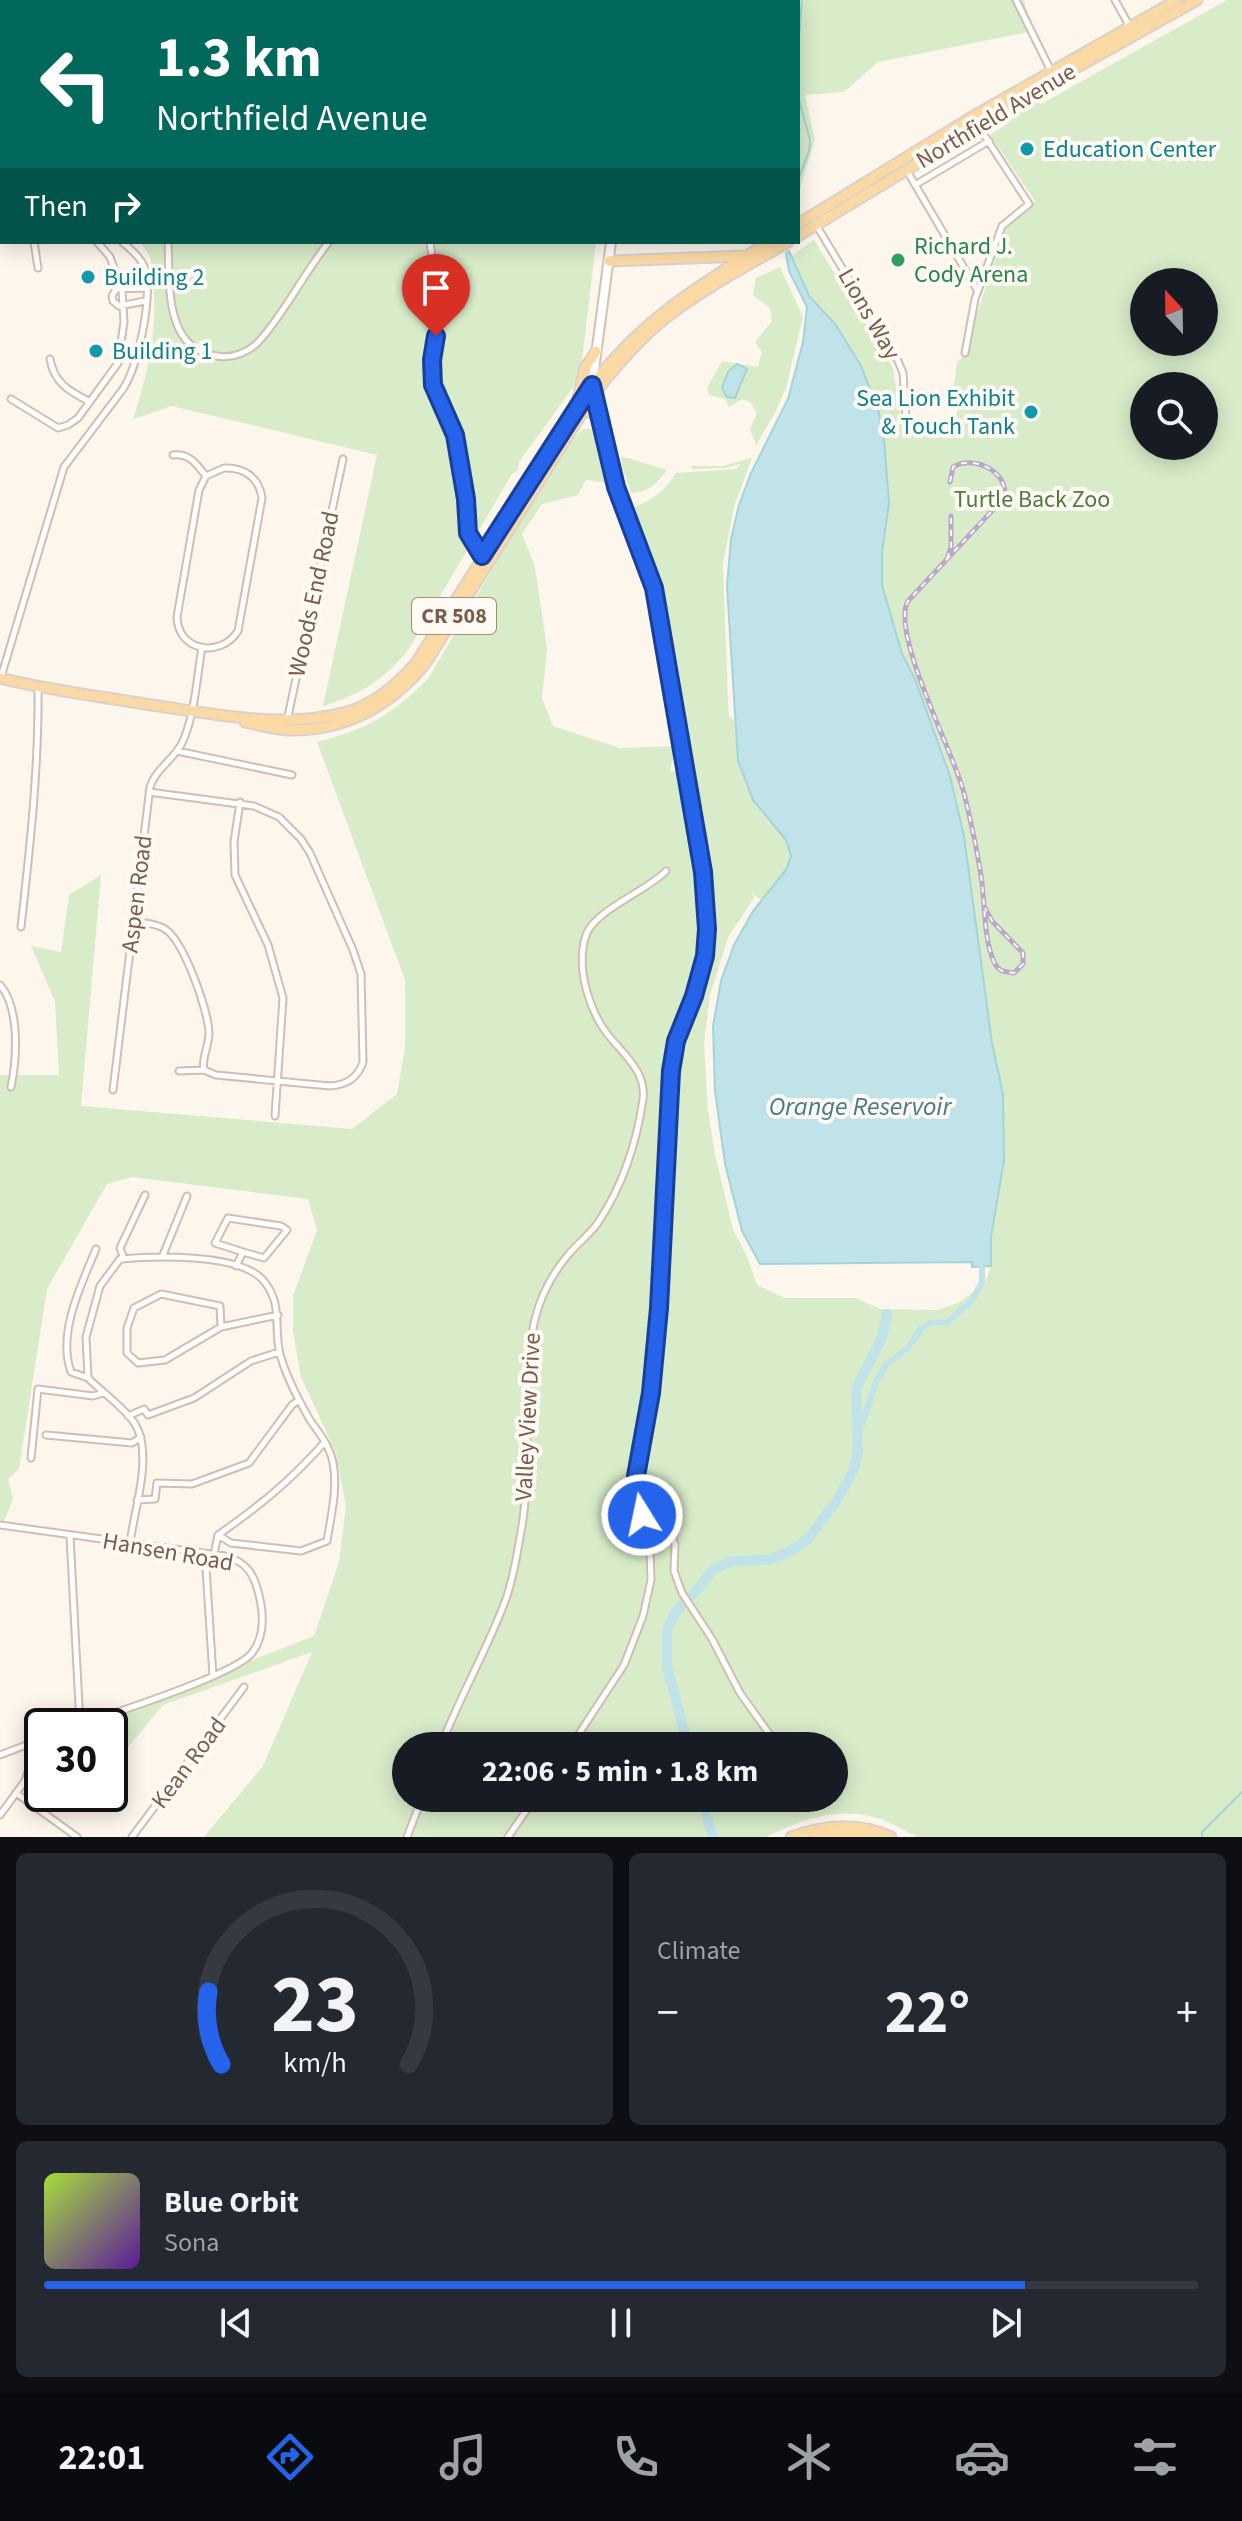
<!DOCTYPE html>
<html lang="en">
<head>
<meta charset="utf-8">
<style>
	:root { --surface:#171b24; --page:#242831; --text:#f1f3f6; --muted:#9ea1a6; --line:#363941; --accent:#2563eb }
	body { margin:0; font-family:"Source Sans 3",sans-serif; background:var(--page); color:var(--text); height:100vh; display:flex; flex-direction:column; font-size:30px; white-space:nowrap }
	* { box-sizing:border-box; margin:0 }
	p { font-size:26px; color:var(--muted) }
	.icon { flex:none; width:44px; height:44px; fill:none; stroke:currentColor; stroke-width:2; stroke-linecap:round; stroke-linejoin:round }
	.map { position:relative; height:1837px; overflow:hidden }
	.drawer { display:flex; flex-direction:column; gap:16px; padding:16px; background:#0d0f14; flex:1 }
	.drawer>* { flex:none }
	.guide { position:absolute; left:0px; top:0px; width:800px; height:244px; box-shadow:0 4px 20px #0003; background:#00695c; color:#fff; overflow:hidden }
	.needle { width:52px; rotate:338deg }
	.fabs { position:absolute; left:1130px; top:268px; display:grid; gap:16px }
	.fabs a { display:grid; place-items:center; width:88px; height:88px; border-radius:50%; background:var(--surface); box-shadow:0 4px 20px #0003; font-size:40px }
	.speed { position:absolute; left:24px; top:1708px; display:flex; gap:16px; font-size:40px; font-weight:700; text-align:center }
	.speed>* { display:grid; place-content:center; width:104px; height:104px; border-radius:50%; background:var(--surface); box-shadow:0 4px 20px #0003; line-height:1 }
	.speed .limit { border:4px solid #111; border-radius:12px; background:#fff; color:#111 }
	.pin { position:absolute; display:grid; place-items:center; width:68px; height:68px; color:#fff; margin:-82px -34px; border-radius:50% 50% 50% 0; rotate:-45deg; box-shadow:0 0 8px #0007 }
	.pin .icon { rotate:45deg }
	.me { position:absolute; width:88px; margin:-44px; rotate:350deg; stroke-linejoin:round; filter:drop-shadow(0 0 6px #0008) }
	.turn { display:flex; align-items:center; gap:28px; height:168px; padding:0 24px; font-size:36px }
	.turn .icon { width:104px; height:104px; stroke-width:2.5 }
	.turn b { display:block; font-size:56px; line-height:68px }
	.then { display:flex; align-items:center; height:76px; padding:0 24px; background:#0003; gap:16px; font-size:30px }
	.big { font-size:60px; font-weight:700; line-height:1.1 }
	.drawer .card { flex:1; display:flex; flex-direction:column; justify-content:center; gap:12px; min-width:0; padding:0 28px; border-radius:12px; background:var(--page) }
	.drawer .dial { align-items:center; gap:0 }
	.dial svg { height:208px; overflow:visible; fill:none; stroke:var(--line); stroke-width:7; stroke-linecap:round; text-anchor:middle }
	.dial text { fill:var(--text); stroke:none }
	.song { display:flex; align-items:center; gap:24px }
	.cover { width:96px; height:96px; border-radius:12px; background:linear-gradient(135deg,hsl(80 70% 55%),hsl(270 70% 35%)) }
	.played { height:8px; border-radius:4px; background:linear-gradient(90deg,var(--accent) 85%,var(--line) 85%) }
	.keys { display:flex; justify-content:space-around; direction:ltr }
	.heat { display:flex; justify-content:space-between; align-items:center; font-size:44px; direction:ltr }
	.drawer .tiles { flex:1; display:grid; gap:16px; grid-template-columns:1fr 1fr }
	.card:last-child { grid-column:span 2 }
	.trip { position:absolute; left:392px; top:1732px; width:456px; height:80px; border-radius:40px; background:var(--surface); box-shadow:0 4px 20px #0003; font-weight:700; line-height:80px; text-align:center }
	.menu { display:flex; height:128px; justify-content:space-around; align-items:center; background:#090b0e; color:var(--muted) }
	.menu .icon { width:56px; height:56px }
	.menu .on { color:var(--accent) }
	.menu b { font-size:36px; color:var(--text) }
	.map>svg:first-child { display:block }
	.green { fill:#d8ecc9; fill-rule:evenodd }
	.water { fill:#bfe3e8; stroke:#a5d3da; stroke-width:2 }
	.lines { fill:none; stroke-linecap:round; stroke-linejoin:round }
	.stream { stroke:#a5d3da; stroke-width:2 }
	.canal { stroke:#bfe3e8; stroke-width:6 }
	.river { stroke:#bfe3e8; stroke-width:10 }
	.minor-casing { stroke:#d1beb0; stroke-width:9 }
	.secondary-casing { stroke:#d6c0b0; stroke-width:12 }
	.primary-casing { stroke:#dad1cd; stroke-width:13 }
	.minor { stroke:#fff; stroke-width:5 }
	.secondary { stroke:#fff; stroke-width:8 }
	.primary { stroke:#fbd9a5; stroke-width:9 }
	.rail-casing { stroke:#b9a8c9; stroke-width:5 }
	.rail { stroke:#fffaf3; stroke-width:2; stroke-dasharray:6; stroke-linecap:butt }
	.route-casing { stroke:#184099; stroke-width:20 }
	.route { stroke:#2563eb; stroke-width:14 }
	.culture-dot { fill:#0f9aa8; stroke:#fffaf3; stroke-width:3 }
	.leisure-dot { fill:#2e9e5b; stroke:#fffaf3; stroke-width:3 }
	.labels { text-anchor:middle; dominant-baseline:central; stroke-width:8; stroke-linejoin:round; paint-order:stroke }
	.shield { fill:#fffaf3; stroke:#a28b7f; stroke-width:2 }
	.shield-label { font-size:22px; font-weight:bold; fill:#7a5c4d }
	.street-label { font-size:24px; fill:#7a5c4d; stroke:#fffaf3 }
	.culture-label { font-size:24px; fill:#0d838f; stroke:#fffaf3; text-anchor:start }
	.leisure-label { font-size:24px; fill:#27864d; stroke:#fffaf3; text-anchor:start }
	.park-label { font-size:24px; fill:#537a41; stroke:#fffaf3 }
	.water-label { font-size:26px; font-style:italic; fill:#437c86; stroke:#fffaf3 }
</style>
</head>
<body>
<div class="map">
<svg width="1242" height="1837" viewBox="0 0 1242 1837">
	<rect width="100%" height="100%" fill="#fdf6ec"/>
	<path class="green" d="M37,0H624L37,2Z
		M743,0H1024L1033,31L878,62L844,92L805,95L815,140L798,194V2H743Z
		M1227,0H1242V1837H918C906,1831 895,1825 883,1820C844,1805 802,1818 767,1837H204L263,1766L312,1652L163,1705L110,1769V1726H82L314,1636L339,1562L346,1507L336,1453L301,1377L293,1332V1296L317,1230L308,1199L132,1177L107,1184L47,1289L19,1469L8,1479L13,1499L2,1526H0V1075H59L55,1001L31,946L61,952L69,895L101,875L81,1106L352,1129L397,1094L405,1048V980L317,742C370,728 388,717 428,679L564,447L583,429H595L607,483L586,480L578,495L542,504L522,534L535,567L547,649L542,698L553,726L620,748L676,746L670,772L690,768L655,577L650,557L629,509C651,501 664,492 676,473L736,469L741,464L724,468L693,469L690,466H723L752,458L734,507L723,564L728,701L729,717L734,720C736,755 741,785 763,814C774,829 794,839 790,860C787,875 770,888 761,900L752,894L754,898L728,937L710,995L704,1043L708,1110L715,1154L733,1230L746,1254L757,1285L785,1298H856L880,1309L937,1310L960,1302L985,1283L991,1266V1237L1004,1160L1003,1094L992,1043L964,836L950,776L915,679L902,654L882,585V552L889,503L884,440L846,340L809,296L791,256L814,240L893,368L902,423L952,429L956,424L958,404L953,394L957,362L969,352L975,319L1006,228L1035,201L990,135L1007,124L1010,117L1034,102L1041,104ZM1144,282H1204V342H1144ZM1144,386H1204V446H1144ZM406,1746H834V1798H406Z
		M139,242H596L580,378L519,462L518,470L512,474L409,649C385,679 360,695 323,706L377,455L172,406L133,419C148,373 158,331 153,282C151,264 153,255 139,242Z
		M780,267L803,317L786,388L776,411L756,445L750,429L757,413L750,402L742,399L729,407L725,399L709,395L707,388L722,361L758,367L762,352L755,342L772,321L770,308L753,295L756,278Z
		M621,457L628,458L667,470C657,484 649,492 631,493L622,466Z"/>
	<path class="water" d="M789,251L809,296L836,325L861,366L878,409L884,439L889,503L882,552V585L902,654L915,679L950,776L964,836L992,1043L1003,1094L1004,1160L991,1237V1266L972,1267V1262L760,1264L742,1231L725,1164L715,1091L713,1026L721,981L734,945L753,911L786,870L791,856L786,840L753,800L738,761L727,586L731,539L739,505L751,473L788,399L803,342L807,307L789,271L786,253Z
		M737,364L747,369L735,398L727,397L722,388L728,372Z"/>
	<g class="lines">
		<path class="stream" d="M798,47L802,0
			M798,67L799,100L810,140L809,151L798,180
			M1202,1837V1832L1242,1792"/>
		<path class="canal" d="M859,1434L876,1382L885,1366L908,1348L921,1329L930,1323L948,1322L972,1300L982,1282V1266"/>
		<path class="river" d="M688,1746L667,1666V1630L676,1611L701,1586L712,1570L729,1562L771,1559L792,1550L807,1540L838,1499L854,1469L858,1451L856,1389L882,1338L887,1314
			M701,1798L713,1837"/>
		<defs>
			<path id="minor" d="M154,0V2
				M415,0V2
				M1016,0L1051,71
				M1115,0L1130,27
				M0,143L2,144
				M907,171L977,290
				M915,185L989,141
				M815,223L898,361L903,373L906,418
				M34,242L38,268
				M168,242C170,281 163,350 217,356C233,359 250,352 261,339C287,309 304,273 329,242
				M430,242L439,305L438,326L432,360L433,385L455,435L466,499L468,533L482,556
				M145,301L119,306L113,301L112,296L116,289L146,288
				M965,353L975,299L1002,226L1029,204L979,127
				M50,359C54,383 69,391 90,402
				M11,399L58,428L68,425L78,418L118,363L124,322L122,290L110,257L97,242
				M173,455C190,453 197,465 206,476
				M224,468C245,467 259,478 262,498L238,631C221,658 178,652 177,617L199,490L206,476Z
				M1,677L64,467L123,389C139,365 154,292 144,266C139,256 131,249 122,242
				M287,721L343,459
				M177,751L292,775
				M149,792L254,806L279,817L301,839L310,853L353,950L361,974L363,1062C358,1078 346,1085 330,1086L216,1075L204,1070L179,1071
				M240,802L234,842L235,875L268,945L283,998L275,1116
				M134,921C143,923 156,923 165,929C184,941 208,1010 209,1033C209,1046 201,1059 204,1070
				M21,927C30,847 39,767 38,687
				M0,985C20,1008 17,1058 11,1087
				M113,1090L150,787C156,768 175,759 183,741C195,713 197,677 202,647
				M163,1255L187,1196
				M124,1259L120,1248L145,1195
				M236,1266L243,1252L264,1258L287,1230L281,1226L228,1218L215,1243L243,1252
				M221,1327L220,1306L161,1294L134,1308L127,1328V1353L138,1363L165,1360L221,1327L278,1315
				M88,1378L71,1372C57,1334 81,1285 96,1249
				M128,1416L144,1409L148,1415L194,1398L251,1361L279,1352
				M46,1435L132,1443L141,1437
				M31,1458L38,1389L93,1396L103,1393
				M137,1500L155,1499L157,1483L192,1484L249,1463L292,1405L299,1400
				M0,1525L225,1556C247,1562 254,1574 259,1595C264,1615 265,1636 252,1653C235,1675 110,1714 77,1726
				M218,1535C262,1504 289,1482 325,1442
				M70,1536L80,1725
				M648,1538L670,1532L675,1544L674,1571L682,1593L712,1639L740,1693L778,1746
				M130,1543C134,1510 155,1451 133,1421C121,1405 102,1392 88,1378L86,1337L100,1286L120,1259C153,1256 237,1253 262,1279C284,1303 273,1326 280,1354C286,1377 298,1399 310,1420C319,1433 330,1446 333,1463C338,1488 331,1516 327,1541L301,1551L231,1543L218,1535L214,1554
				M205,1553L213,1676
				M441,1746C460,1695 489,1647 507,1596C513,1577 517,1556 520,1537C532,1477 524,1415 530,1355C531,1343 532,1330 535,1319C541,1295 552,1274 568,1255C577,1244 589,1235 597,1224C622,1188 637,1142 643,1099C646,1075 629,1059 614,1042C590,1016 575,969 586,935C595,910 647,891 666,871
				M571,1746L624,1665L643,1616L651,1580L650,1550L636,1476L651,1393L659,1308L671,1071L676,1041L694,996L705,956L707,929L703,872L654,588L616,487L595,395
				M0,1755L42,1739
				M16,1793L77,1837
				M804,1798V1799
				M0,1815L25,1781L30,1766
				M132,1837L244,1687
				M407,1837L422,1798
				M508,1837L535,1798"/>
			<path id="secondary" d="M637,2V0
				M592,385L611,242"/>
			<path id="primary" d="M798,224L972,117L1177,0
				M798,236L1056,79L1197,0
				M609,261L743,256
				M576,407L585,368L596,351
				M583,412L588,411L600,418
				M0,678C48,690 97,696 145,704C210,713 282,730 347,712C375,704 397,684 416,663L592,385C644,318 698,286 769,242
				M245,722C259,725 274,729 288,730C345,731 390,706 425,664L594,394C616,366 639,339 667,317C704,288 747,266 788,242
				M791,1837C824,1825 859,1822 891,1837
				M816,1837L854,1834L873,1837"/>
		</defs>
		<use href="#minor" class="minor-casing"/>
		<use href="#secondary" class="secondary-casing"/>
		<use href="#primary" class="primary-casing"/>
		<use href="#minor" class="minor"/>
		<use href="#secondary" class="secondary"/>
		<use href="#primary" class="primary"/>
		<defs>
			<path id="rail" d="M950,482L953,467C973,454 1010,472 1004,498L908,601C890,633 954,753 964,793C971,822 978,853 982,883C985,908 984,939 994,962C996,967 998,968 1002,971L1014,973L1023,964V953L992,921L985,908
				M947,559L951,547V516"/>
		</defs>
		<use href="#rail" class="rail-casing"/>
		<use href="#rail" class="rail"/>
	</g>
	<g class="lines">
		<defs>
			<path id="route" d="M436,336L432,360L433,385L455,435L466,499L468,533L482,556L592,385L616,487L654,588L703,872L707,929L705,956L694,996L676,1041L671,1071L659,1308L651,1393L636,1476L642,1515"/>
		</defs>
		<use href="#route" class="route-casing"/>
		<use href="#route" class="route"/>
	</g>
	<g class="culture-dot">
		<circle cx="1027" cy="149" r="8"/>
		<circle cx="88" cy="277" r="8"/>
		<circle cx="96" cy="351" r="8"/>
		<circle cx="1031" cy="412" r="8"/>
	</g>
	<circle class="leisure-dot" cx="898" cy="260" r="8"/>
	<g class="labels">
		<rect class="shield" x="412" y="598" width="84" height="36" rx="6"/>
		<g class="shield-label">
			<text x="454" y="616">CR 508</text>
		</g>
		<g class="street-label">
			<text transform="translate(996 116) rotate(-31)">Northfield Avenue</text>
			<text transform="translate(869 314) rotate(60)">Lions Way</text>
			<text transform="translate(314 594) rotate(-78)">Woods End Road</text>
			<text transform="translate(137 894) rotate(-83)">Aspen Road</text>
			<text transform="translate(528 1417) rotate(-87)">Valley View Drive</text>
			<text transform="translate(168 1552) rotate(10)">Hansen Road</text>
			<text transform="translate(189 1763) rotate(-53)">Kean Road</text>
		</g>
		<g class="culture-label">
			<text x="1043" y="149">Education Center</text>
			<text x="104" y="277">Building 2</text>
			<text x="112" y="351">Building 1</text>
			<text x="1015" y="398" text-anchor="end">Sea Lion Exhibit<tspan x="1015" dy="28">&amp; Touch Tank</tspan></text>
		</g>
		<g class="leisure-label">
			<text x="914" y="246">Richard J.<tspan x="914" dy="28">Cody Arena</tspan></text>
		</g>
		<g class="park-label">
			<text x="1032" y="499">Turtle Back Zoo</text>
		</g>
		<g class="water-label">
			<text x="860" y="1106">Orange Reservoir</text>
		</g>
	</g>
</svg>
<div class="fabs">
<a><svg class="needle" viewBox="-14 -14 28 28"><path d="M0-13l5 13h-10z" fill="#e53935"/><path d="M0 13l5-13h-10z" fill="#9ea1a6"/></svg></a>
<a><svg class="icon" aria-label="search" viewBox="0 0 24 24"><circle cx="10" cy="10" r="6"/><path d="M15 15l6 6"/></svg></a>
</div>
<div class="speed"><div class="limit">30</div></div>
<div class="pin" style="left:436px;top:336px;background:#d93025"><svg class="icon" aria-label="arrive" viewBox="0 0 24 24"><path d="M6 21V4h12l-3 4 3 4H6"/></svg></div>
<svg class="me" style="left:642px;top:1515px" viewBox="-20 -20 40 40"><circle r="17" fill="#2563eb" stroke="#fff" stroke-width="3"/><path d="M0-11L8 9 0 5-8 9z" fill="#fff"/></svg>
<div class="trip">22:06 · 5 min · 1.8 km</div>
<div class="guide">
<div class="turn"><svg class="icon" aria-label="left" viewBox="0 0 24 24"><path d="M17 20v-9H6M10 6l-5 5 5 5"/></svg><div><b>1.3 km</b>Northfield Avenue</div></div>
<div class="then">Then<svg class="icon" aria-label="right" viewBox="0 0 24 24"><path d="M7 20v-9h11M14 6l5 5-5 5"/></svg></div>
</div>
</div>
<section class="drawer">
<div class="tiles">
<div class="card dial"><svg viewBox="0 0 100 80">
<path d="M14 69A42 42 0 1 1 86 69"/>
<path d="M14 69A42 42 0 0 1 9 41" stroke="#2563eb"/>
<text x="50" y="56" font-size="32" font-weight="700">23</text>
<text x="50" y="72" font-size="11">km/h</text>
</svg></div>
<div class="card"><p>Climate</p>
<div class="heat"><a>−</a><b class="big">22°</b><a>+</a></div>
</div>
<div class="card">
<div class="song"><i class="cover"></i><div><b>Blue Orbit</b><p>Sona</p></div></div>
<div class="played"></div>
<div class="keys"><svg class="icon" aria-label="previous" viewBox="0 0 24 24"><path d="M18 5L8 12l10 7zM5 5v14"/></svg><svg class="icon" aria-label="pause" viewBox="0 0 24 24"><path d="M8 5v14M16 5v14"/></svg><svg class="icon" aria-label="next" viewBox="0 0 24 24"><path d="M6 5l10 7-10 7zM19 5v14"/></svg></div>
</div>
</div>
</section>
<nav class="menu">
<b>22:01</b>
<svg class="icon on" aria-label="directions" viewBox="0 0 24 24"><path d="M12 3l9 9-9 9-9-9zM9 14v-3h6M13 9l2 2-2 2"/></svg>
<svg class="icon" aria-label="music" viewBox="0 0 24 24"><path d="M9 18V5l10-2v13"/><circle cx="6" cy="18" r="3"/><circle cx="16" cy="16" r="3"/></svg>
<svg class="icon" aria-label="phone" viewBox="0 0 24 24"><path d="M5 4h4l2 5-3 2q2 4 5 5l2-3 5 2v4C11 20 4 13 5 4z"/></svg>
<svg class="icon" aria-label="climate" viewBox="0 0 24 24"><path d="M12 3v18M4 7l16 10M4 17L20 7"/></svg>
<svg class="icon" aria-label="car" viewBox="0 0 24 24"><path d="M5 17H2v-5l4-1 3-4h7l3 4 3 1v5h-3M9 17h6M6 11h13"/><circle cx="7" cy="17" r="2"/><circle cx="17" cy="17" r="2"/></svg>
<svg class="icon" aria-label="filters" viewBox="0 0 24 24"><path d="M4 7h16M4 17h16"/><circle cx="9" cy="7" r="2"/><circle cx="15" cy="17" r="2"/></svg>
</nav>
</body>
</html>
